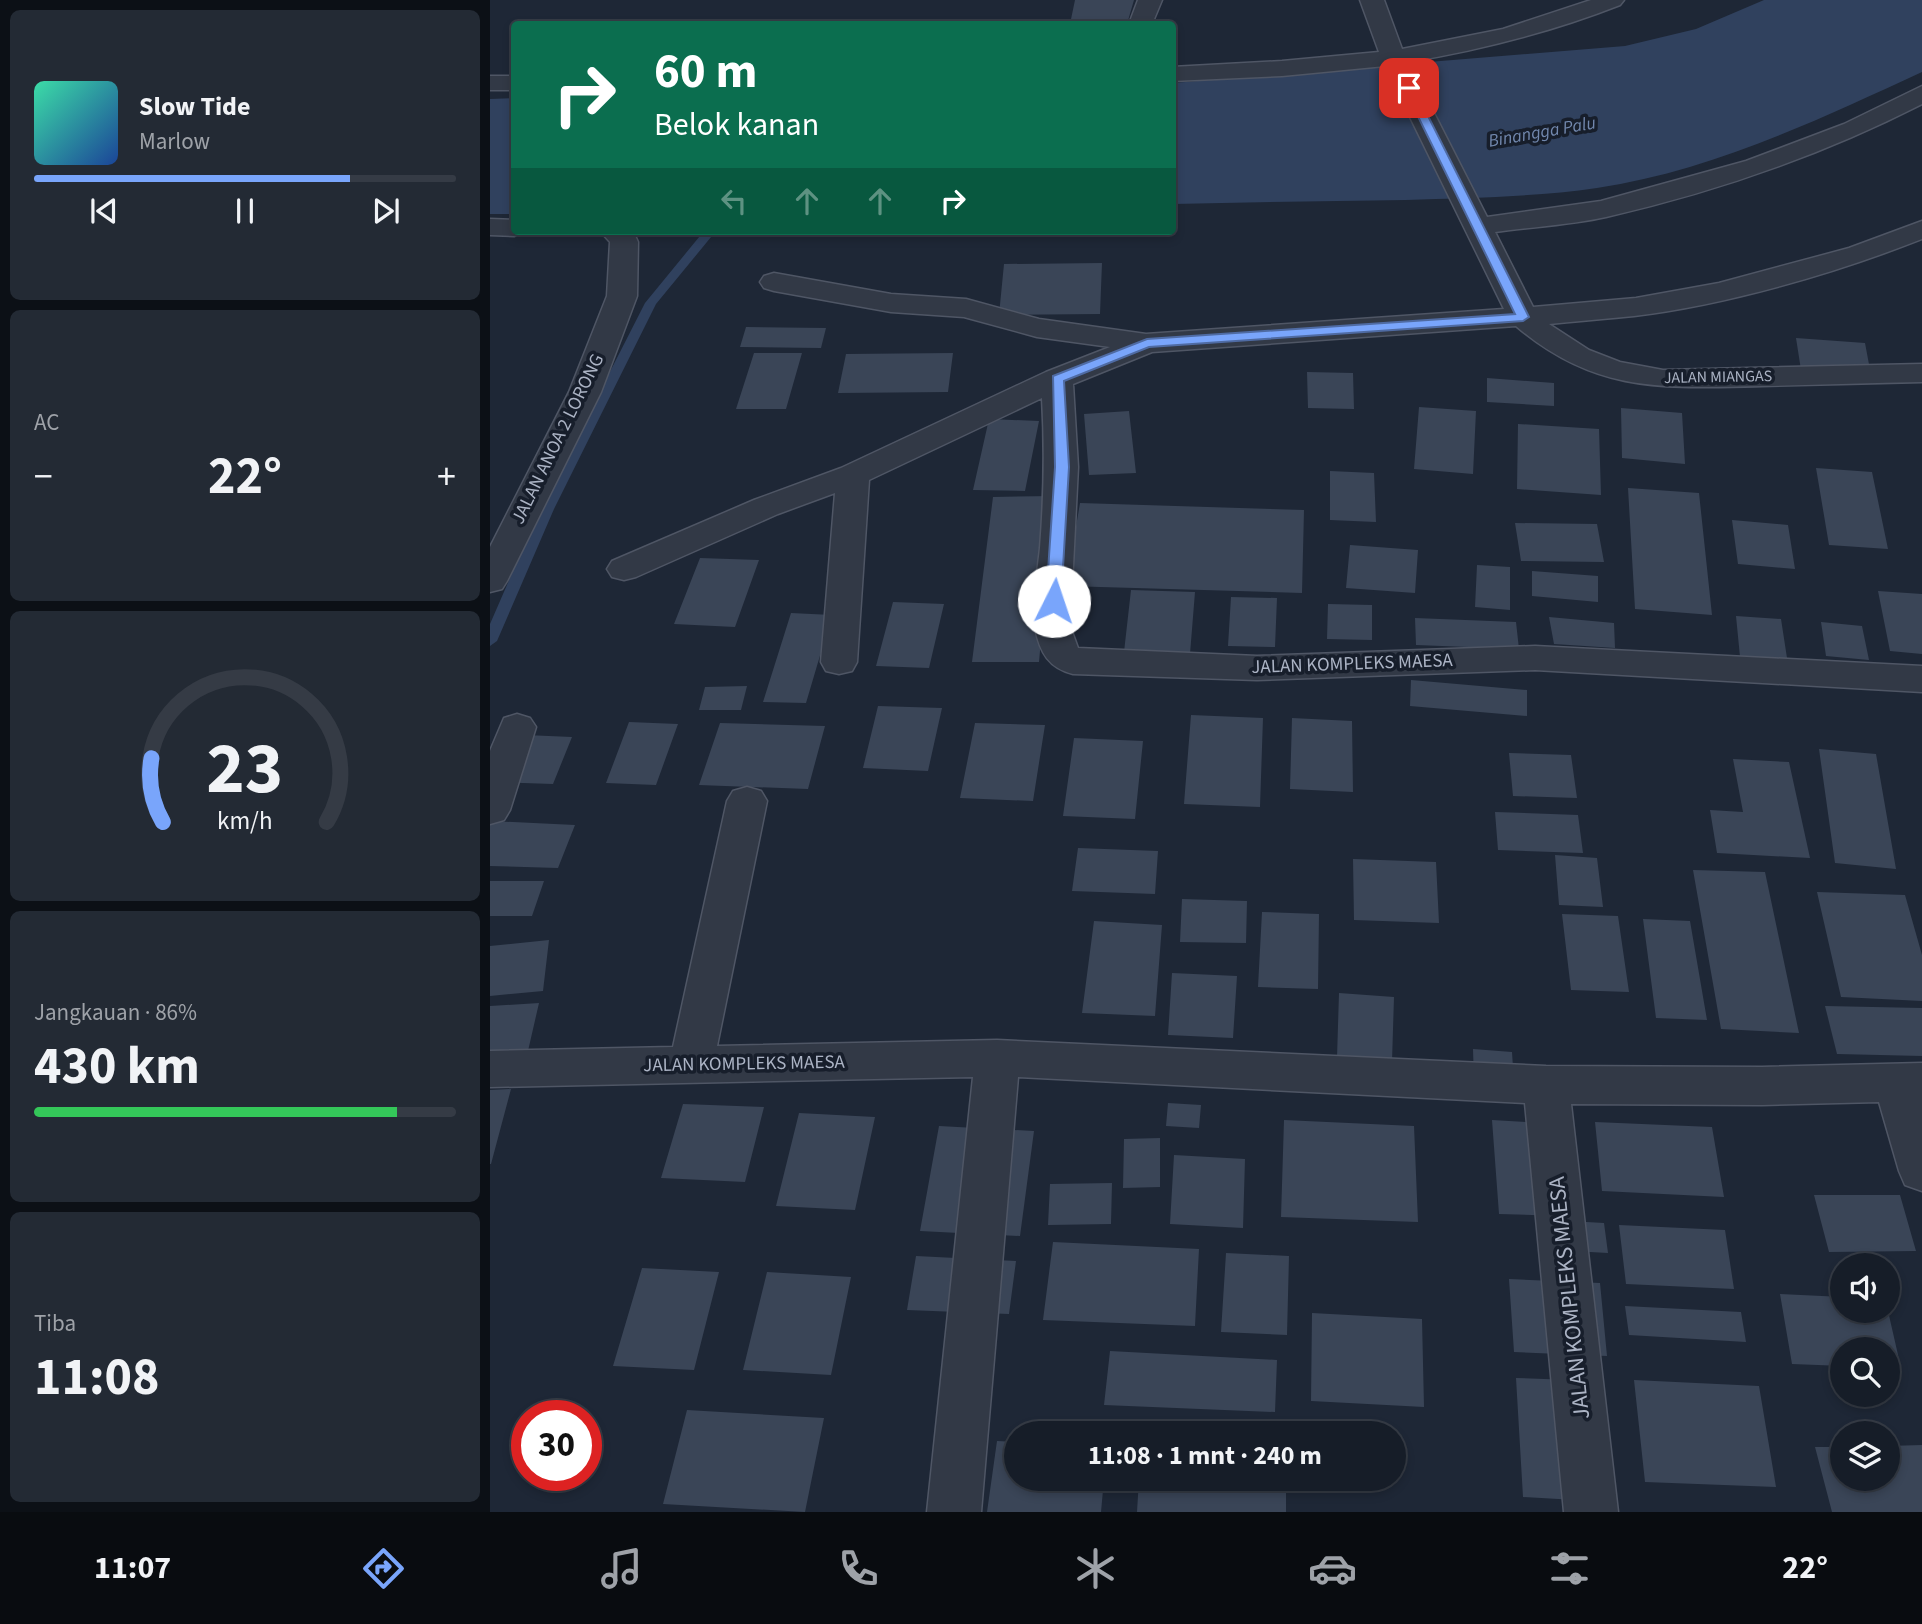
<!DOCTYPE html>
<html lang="id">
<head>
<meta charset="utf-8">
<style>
	:root { --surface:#161d28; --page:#232a34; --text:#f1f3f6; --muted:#9ea2a8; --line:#353b45; --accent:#79a5fb }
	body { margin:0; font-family:"Source Sans 3",sans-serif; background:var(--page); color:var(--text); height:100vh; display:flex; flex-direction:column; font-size:26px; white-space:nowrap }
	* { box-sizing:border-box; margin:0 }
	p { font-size:23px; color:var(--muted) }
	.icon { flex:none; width:38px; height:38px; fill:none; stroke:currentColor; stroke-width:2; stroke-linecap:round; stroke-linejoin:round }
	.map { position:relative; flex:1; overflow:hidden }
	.sheet { display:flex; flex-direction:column; gap:10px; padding:10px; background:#0c1016; width:490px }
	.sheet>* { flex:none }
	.top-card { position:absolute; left:21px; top:21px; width:665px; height:214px; border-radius:7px; box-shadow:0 4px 10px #0003,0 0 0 2px var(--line); background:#0b6e4f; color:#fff; overflow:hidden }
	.tools { position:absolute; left:1340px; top:1253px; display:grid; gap:14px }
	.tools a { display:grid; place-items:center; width:70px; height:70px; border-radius:50%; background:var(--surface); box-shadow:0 4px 10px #0003,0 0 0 2px var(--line); font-size:35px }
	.speed { position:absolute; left:21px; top:1400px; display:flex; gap:14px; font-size:35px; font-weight:700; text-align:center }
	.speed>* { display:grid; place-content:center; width:91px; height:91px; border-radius:50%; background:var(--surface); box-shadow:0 4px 10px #0003,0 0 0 2px var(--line); line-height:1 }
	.speed .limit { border:10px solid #d22; background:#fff; color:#111 }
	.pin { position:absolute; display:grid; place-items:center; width:60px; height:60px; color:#fff; margin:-30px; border-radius:14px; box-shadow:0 4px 10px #0006 }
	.me { position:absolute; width:77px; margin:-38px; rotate:4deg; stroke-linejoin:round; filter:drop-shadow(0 0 5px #0008) }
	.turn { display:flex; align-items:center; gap:24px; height:147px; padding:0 28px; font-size:32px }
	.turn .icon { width:91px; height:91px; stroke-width:2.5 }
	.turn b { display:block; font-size:49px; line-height:60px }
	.lanes { display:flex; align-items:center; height:66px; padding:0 28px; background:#0003; justify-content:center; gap:35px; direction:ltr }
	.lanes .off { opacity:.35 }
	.big { font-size:52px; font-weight:700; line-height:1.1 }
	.sheet .widget { flex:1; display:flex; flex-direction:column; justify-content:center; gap:10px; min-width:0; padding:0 24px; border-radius:10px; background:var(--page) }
	.sheet .dial { align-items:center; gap:0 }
	.dial svg { height:182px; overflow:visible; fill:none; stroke:var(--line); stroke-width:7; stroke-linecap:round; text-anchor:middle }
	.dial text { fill:var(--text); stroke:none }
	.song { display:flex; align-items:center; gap:21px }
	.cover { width:84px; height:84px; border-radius:10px; background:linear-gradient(135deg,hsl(160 70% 55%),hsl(220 70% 35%)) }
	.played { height:7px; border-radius:4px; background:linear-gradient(90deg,var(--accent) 75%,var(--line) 75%) }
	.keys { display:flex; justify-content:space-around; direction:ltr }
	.heat { display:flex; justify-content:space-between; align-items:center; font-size:38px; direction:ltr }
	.charge { height:10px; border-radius:5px; background:linear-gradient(90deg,#34c759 86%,var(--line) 0) }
	.trip { position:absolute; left:514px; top:1421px; width:402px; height:70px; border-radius:35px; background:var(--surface); box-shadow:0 4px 10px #0003,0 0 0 2px var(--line); font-weight:700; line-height:70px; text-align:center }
	.dock { display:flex; height:112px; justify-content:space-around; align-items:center; background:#090c10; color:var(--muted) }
	.dock .icon { width:49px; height:49px }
	.dock .current { color:var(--accent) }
	.dock b { font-size:32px; color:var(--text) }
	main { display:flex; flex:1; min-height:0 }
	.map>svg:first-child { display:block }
	.water { fill:#30415e }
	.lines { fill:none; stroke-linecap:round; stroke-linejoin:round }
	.stream { fill:#30415e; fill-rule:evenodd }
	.building { fill:#3a4557 }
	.minor-casing { stroke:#4f5665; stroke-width:3 }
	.minor { fill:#323946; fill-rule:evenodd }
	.route { fill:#79a5fb; stroke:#4f6ba3; stroke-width:2 }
	.labels { text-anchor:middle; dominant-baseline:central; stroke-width:7; stroke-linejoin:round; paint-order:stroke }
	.far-street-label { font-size:16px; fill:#abb3c4; stroke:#171e2b }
	.far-water-label { font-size:18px; font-style:italic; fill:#7288ae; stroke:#171e2b }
	.street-label { font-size:19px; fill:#abb3c4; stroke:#171e2b }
	.near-street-label { font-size:23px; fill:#abb3c4; stroke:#171e2b }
</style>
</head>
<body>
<main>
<section class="sheet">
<div class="widget">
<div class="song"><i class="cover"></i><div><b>Slow Tide</b><p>Marlow</p></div></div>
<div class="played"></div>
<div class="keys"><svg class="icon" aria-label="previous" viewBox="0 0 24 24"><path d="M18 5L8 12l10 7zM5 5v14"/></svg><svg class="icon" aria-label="pause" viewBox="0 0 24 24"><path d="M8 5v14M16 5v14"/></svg><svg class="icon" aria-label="next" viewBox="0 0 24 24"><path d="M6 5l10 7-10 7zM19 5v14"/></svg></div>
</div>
<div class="widget"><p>AC</p>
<div class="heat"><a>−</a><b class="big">22°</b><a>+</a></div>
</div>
<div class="widget dial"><svg viewBox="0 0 100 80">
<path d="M14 69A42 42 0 1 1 86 69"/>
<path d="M14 69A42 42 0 0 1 9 41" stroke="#79a5fb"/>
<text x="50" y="56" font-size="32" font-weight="700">23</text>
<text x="50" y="72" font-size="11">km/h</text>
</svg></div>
<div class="widget"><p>Jangkauan · 86%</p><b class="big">430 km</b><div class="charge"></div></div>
<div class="widget"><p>Tiba</p><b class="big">11:08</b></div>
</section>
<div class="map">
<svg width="1432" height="1512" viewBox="0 0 1432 1512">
	<rect width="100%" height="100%" fill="#1e2736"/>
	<path class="water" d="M1274,0H1432V72C1328,120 1221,171 1107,188C1045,197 980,198 916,200C838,201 760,202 683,204V83L1135,46L1206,29Z
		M24,98V214H0V99Z"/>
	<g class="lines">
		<path class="stream" d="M214,231H226L166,304L64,509L7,641L0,646V624L50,509L155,303Z"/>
	</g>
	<path class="building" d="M585,0H644L637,24H580Z
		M612,263L610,314L509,315L514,264Z
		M256,327L336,328L331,348L250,347Z
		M1306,338L1375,343L1381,375L1311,370Z
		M264,353H312L296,409H246Z
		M463,353L458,392L348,393L356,354Z
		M817,372L863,373L864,409L818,408Z
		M997,378L1064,383V406L997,402Z
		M929,407L986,411L983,474L924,469Z
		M1131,408L1192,413L1195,464L1132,458Z
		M639,411L646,473L599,475L594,414Z
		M499,419L549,421L535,491L483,490Z
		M1028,424L1109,429L1111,495L1027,489Z
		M1326,468L1382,472L1398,549L1339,545Z
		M840,471L884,473L886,522L840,520Z
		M1138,488L1209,493L1222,615L1145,609Z
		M564,496L549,662H482L503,497Z
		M590,503L814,510L812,593L576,586Z
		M1242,520L1298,525L1305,569L1248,564Z
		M1025,523L1107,524L1114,562L1031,561Z
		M860,545L928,550L925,593L856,588Z
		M210,558L269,560L245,627L184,624Z
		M987,565L1020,567V610L985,607Z
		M1042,571L1108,576V602L1042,596Z
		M641,590L705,592L700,654L634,652Z
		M1388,591L1432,594V654L1400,651Z
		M741,597L787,598L785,647L738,646Z
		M403,602L454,604L439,668L386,666Z
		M838,604L882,605V640L837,639Z
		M301,613L342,615L316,703L273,702Z
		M1246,616L1291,619L1299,671L1251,667Z
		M1059,617L1124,623L1125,648L1064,644Z
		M925,618L1026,622L1029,649L926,645Z
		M1331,622L1372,626L1379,660L1336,656Z
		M921,680L1037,690V716L920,706Z
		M257,686L251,710H209L215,687Z
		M388,706L452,708L438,771L373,768Z
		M701,715L773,718L770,807L694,804Z
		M802,718L862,721L863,792L800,789Z
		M139,722L188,724L166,785L116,783Z
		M230,723L335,726L318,789L209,785Z
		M485,723L555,725L543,801L470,798Z
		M14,734L82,737L63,784L0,782V767Z
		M584,738L653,741L645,819L573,816Z
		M1329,749L1386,754L1406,869L1345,863Z
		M1019,753L1081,755L1087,798L1023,796Z
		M1243,759L1299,762L1320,858L1227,853L1220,810L1253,812Z
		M1005,812L1088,815L1093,853L1008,850Z
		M0,821L85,825L68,868L0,866Z
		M588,848L668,851L665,894L582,891Z
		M1065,855L1107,858L1113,907L1069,905Z
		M863,859L946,862L949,923L864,920Z
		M1203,870L1275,872L1309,1033L1231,1029Z
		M0,881H54L42,916H0Z
		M1327,892L1415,895L1432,955V1001L1351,997Z
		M692,899L757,901L756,943L690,942Z
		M772,912L829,914L828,989L768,987Z
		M1072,914L1128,916L1139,992L1081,990Z
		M1153,919L1200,921L1217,1020L1166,1018Z
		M604,921L672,925L665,1016L592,1013Z
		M59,940L53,991L0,996V946Z
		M682,973L747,976L743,1038L678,1035Z
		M849,993L904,997L902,1062L847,1058Z
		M49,1003L35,1064L0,1066V1006Z
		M1335,1006L1432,1008V1056L1347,1054Z
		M983,1049L1022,1052L1024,1083L984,1081Z
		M21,1089L1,1164H0V1090Z
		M678,1103L711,1105L709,1128L676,1126Z
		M193,1104L274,1107L255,1182L171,1178Z
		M309,1113L385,1117L365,1210L286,1206Z
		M794,1120L924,1126L928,1222L791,1217Z
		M1002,1120L1067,1124L1075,1216L1009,1214Z
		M1105,1122L1222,1127L1234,1197L1112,1191Z
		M449,1126L544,1131L530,1236L430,1231Z
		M670,1138V1187L633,1188L634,1139Z
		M684,1155L755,1159L753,1228L680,1224Z
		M622,1183L621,1224L558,1225L560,1184Z
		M1324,1195H1410L1426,1251L1339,1252Z
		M1062,1220L1114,1223L1118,1253L1064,1250Z
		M1129,1225L1235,1230L1244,1289L1136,1284Z
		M563,1242L709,1249L705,1326L553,1320Z
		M736,1253L799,1256L797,1335L731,1332Z
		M426,1256L526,1261L519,1314L417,1310Z
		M152,1268L229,1272L204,1370L123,1366Z
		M277,1272L361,1277L341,1375L253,1370Z
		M1019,1279L1110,1283L1117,1356L1024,1352Z
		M1290,1294L1353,1297V1311H1398L1411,1368H1398V1349H1353V1366L1302,1364Z
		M1135,1306L1251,1312L1256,1342L1139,1335Z
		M822,1313L932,1319L934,1407L821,1401Z
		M620,1351L787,1360L785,1412L614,1405Z
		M1026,1378L1108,1381L1120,1502L1033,1497Z
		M1144,1380L1269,1386L1286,1487L1155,1482Z
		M197,1410L334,1418L315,1512L173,1504Z
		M507,1441L527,1442V1479H614L611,1512H497Z
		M1432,1445V1512H1342L1325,1447H1353V1479H1398V1446Z
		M649,1479H796V1512H647Z"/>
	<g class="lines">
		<defs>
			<path id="minor" d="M648,0H672L662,24H639Z
				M870,0H894L912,49L1013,29L1101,0H1134L1130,5C1061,32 991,50 918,62L997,217L1111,201L1256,161L1354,124L1432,86V104C1332,155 1225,192 1116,217C1080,225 1041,227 1005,232L1043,307L1146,298L1229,283L1359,248L1432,221V239C1346,273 1236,305 1144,316C1116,319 1087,321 1059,324L1099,350L1130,362L1173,370L1432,364V382C1379,383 1325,385 1272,386C1174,388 1106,394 1026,326L662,352L583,384L588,467L580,626L588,648L767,656L1045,646L1432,666V692L1045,670L767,680L583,674C559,668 550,653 545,628C541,610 548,568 550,548C554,496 555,450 552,398L379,480L367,662L362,671L349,674L336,671L331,662L345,493L288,514L146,577L134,580L122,577L117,569L122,561L264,500L351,468L556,372L620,347L547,337L474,317L401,312L284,291L274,288L270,282L274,276L284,273L401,294L476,299L549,319L656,334L1014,309L895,66L792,76L682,81V67L792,61L889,52Z
				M0,76H24V90H0Z
				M0,219L24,220V231H36L24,236L0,235Z
				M110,231H143L148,242L147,296L111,392L17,581L12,589L0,592V547L79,392L117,296L120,242Z
				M27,714L40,718L46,727L20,810L14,820L0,824V751L14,718Z
				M257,787L271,791L277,801L227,1046L507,1040L1056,1066L1272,1067L1432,1063V1191L1415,1185L1409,1171L1389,1102L1272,1105L1081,1104L1128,1512H1074L1035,1103L528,1077L491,1512H437L483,1077L0,1087V1051L183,1047L237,801L243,791Z"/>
		</defs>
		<use href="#minor" class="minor-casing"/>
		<use href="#minor" class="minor"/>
	</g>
	<path class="route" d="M915,85L924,88L1039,317L1033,321L659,347L574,381L579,467L571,601L569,604H558L556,601L565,467L563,376L657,339L1025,314L914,88Z"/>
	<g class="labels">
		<g class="far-street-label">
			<text transform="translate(1228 377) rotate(-1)">JALAN MIANGAS</text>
		</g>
		<g class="far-water-label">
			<text transform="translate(1052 132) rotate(-10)">Binangga Palu</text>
		</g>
		<g class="street-label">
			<text transform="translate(68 439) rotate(-64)">JALAN ANOA 2 LORONG</text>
			<text transform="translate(862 664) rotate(-2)">JALAN KOMPLEKS MAESA</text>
			<text transform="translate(254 1064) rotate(-1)">JALAN KOMPLEKS MAESA</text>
		</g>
		<g class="near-street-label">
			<text transform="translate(1079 1298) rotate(-96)">JALAN KOMPLEKS MAESA</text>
		</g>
	</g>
</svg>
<div class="tools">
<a><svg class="icon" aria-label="sound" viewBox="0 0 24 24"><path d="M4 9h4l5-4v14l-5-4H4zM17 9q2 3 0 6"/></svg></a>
<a><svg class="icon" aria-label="search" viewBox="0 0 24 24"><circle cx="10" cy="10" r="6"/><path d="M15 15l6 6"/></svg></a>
<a><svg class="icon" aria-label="layers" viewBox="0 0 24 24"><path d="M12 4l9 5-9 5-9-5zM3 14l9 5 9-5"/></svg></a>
</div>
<div class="speed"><div class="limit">30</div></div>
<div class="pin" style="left:919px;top:88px;background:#d93025"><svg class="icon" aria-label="arrive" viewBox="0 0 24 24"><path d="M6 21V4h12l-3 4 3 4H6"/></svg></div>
<svg class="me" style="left:564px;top:601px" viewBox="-20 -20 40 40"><circle r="19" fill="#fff"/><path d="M0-13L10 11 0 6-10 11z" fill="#79a5fb"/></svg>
<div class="trip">11:08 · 1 mnt · 240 m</div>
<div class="top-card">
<div class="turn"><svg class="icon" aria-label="right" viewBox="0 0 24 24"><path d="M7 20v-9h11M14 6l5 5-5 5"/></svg><div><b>60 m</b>Belok kanan</div></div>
<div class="lanes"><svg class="icon off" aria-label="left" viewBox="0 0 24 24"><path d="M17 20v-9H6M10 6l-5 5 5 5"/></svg><svg class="icon off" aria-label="ahead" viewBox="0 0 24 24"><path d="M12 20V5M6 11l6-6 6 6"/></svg><svg class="icon off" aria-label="ahead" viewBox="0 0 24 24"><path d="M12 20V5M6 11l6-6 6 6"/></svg><svg class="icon" aria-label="right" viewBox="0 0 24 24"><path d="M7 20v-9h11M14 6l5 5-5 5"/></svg></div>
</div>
</div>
</main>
<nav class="dock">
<b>11:07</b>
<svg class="icon current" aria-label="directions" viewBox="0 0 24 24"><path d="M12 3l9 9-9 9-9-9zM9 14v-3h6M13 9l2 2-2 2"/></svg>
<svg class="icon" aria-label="music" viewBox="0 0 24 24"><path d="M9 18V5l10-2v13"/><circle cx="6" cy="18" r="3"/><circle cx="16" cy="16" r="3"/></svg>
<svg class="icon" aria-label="phone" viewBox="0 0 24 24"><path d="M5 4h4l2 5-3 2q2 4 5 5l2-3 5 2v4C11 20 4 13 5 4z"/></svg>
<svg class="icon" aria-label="climate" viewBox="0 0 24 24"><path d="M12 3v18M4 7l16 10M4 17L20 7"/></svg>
<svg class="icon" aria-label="car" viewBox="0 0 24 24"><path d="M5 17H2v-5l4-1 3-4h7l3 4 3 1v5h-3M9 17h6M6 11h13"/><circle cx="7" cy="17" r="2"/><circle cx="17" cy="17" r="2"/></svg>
<svg class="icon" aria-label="filters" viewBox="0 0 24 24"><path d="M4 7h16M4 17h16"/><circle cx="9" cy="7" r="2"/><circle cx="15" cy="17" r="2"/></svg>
<b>22°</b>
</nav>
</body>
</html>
